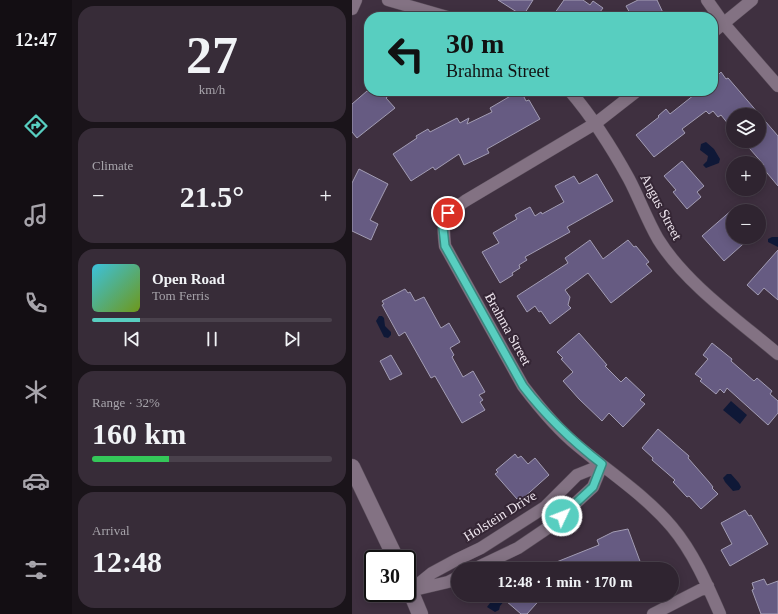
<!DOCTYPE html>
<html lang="en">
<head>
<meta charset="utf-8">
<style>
	:root { --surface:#2f2430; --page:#372c38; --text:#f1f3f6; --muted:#a7a4ab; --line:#4a414c; --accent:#58cec0 }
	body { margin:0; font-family:Georgia,serif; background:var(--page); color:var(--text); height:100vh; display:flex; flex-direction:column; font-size:15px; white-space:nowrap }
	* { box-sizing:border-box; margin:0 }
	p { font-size:13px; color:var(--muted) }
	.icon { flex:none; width:22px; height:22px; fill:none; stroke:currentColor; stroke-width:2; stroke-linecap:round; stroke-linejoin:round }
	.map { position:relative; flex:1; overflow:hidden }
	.side { display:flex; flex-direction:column; gap:6px; padding:6px; background:#1a141a; width:280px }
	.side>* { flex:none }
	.banner { position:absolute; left:12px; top:12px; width:354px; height:84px; border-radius:16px; box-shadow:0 2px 10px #0003,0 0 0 1px var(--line); background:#58cec0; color:#111; overflow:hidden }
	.fabs { position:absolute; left:374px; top:108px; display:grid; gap:8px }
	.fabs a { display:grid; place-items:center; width:40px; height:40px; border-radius:50%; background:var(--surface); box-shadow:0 2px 10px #0003,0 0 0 1px var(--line); font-size:20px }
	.speed { position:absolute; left:12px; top:550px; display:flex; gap:8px; font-size:20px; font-weight:700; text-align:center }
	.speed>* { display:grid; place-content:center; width:52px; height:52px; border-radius:50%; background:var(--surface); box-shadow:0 2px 10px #0003,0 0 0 1px var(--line); line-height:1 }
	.speed .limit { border:2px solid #111; border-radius:6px; background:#fff; color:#111 }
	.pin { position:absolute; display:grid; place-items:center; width:34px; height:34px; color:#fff; margin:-17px; border:2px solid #fff; border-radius:50%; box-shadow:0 1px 4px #0007 }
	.me { position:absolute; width:44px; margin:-22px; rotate:47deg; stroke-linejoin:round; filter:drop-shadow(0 0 3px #0008) }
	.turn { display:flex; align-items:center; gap:14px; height:84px; padding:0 16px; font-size:18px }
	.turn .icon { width:52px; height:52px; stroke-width:2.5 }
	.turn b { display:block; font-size:28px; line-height:34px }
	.big { font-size:30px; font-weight:800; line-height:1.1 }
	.side .tile { flex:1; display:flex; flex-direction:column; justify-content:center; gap:6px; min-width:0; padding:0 14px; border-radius:16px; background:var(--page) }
	.side .dial { align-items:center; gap:0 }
	.dial b { font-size:52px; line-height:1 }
	.song { display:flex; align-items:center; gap:12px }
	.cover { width:48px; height:48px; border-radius:6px; background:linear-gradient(135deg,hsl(190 70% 55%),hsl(80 70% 35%)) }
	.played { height:4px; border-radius:2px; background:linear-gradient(90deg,var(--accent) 20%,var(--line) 20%) }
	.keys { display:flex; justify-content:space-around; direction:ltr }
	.heat { display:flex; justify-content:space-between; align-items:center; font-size:22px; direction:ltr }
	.charge { height:6px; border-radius:3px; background:linear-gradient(90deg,#34c759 32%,var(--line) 0) }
	.trip { position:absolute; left:99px; top:562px; width:228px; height:40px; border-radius:20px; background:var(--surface); box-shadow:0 2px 10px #0003,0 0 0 1px var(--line); font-weight:800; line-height:40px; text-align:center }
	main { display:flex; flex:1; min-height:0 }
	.tab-bar { display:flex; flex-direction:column; width:72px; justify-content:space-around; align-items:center; background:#130e13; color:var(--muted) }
	.tab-bar .icon { width:28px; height:28px }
	.tab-bar .selected { color:var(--accent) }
	.tab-bar b { font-size:18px; color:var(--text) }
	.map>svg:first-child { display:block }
	.water { fill:#0f1837 }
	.building { fill:#665b82; stroke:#a39db4 }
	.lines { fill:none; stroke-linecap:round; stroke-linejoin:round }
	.street-casing { stroke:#5a4e5a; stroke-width:13 }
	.secondary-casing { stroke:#5a4e5a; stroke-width:17 }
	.street { stroke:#837283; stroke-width:12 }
	.secondary { stroke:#837283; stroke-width:16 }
	.route-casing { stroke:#39867d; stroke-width:10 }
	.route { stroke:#58cec0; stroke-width:7 }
	.labels { text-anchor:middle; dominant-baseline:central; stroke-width:4; stroke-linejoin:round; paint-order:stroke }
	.street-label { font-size:14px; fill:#efe6ef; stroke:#352635 }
</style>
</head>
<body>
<main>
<nav class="tab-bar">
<b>12:47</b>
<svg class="icon selected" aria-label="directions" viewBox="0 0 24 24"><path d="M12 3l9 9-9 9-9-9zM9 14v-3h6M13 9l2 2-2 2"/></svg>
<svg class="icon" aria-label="music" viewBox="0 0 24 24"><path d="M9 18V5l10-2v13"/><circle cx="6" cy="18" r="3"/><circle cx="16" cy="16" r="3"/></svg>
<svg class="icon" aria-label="phone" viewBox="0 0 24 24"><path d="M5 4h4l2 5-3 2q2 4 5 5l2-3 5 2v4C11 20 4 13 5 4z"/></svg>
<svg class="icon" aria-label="climate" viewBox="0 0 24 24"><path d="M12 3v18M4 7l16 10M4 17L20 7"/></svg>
<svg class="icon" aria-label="car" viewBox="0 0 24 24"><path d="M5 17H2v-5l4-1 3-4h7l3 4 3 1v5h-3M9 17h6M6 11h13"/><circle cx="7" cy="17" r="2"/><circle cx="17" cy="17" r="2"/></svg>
<svg class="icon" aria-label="filters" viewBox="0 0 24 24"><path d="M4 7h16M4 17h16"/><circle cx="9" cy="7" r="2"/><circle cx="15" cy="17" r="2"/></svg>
</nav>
<section class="side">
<div class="tile dial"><b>27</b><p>km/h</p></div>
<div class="tile"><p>Climate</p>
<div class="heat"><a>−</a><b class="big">21.5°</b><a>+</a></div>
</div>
<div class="tile">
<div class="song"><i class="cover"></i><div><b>Open Road</b><p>Tom Ferris</p></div></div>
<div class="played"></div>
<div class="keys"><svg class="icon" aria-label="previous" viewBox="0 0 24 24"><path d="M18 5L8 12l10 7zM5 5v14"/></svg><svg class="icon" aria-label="pause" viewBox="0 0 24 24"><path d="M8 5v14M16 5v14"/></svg><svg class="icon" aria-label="next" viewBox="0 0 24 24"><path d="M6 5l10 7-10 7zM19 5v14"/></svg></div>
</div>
<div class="tile"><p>Range · 32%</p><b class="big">160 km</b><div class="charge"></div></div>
<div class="tile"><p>Arrival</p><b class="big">12:48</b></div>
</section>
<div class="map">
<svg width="426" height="614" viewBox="0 0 426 614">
	<rect width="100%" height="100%" fill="#3f3040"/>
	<path class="water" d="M354,142L362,149L368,159L367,163L354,168L351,165L355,161L356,156L348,150L349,144Z
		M420,237H426V247L416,242V239Z
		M27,316H30L32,318L33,326L39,332V335L36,338L32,337L24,321Z
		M379,401L395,415L388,424L371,410Z
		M375,474H379L387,483L389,487L387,490L381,491L373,482L371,478Z
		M144,595H150L153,600L148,606L147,610L143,612L135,607Z"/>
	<path class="building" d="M146,0H181L171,16Z
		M212,0H231L238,5L241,1L251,8L248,12L256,17H200Z
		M286,0H305L313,17H280L274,6Z
		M361,67L367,74L369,72L374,79L376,78L426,136V186L410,167L412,165L391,141H407V115H381V130L369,115L366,117L361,111L357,114L354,111L330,129L333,133L302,157L284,135L307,117L306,116L314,109L318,114L347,91H361Z
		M15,91H42L34,98L43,108L5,138L0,132V104Z
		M167,91H169L174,101L177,100L188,119L135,149L137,153L112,165L107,154L83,170L81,167L59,181L41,154L65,138L64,136L76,129L78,132L105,118L108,123L117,118L115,124L140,112L138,108Z
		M330,161L352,186L345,192L349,197L335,209L321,192L324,190L312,176Z
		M7,169L36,184L18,220L26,224L19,240L0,231V183Z
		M245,174L261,201L215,227L218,232L173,257L175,260L167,265L168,268L160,273L161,275L148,283L130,252L147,243L141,233L165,219L163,215L178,207L183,216L189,212L190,214L212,202L203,186L222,176L227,184Z
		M381,209V237H399L372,261L350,236Z
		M238,240L251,259L276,240L282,247L284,246L297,262L294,264L300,271L259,303L236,273L213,290L218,297L216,305L219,308L198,324L189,311L187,312L183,306L175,312L165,296L216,263L213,258Z
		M426,250V300L412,288L406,295L395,285Z
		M53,289L56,293L58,292L63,301L72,297L89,328L97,323L108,342L98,348L102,355L100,357L111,377L121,371L133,392L127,395L131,400L128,402L133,410L110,423L83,376L79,378L53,332L47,336L30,305L32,304L30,301Z
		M227,333L255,365L253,366L269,382L274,377L293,395L288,400L293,404L271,427L257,413L250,421L227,399L211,381L221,372L209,359L211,358L205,352Z
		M360,343L380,359L379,361L402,381L405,378L420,391L418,394L426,401V413L416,425L375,388L372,393L368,389L364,394L348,381L350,379L343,374L356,359L351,355Z
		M39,355L50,374L38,380L28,361Z
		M306,429L337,456L336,458L357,482L361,487L360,488L366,494L349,509L337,496L335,497L321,482L323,480L300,460L301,458L290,448Z
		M163,454L166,458L169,456L176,464L183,458L197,475L169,500L167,497L165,499L143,474L146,472L144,470Z
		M393,510L397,516L399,515L416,544L378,566L369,550L380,544L369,523Z
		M276,529L289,564L282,567L283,569H187L247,545L245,540L261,532Z
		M412,579L415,585L426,581V614H409L400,590L402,589L400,583Z
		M160,595H192L175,614H169L154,601Z"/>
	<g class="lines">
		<defs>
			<path id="street" d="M36,0L95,17
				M355,0L372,24L426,86
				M0,9L4,0
				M361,32L400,0
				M218,91C241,118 260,148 277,179C287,198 295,220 306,239C333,283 387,321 426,354
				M285,91L244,123L113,201C91,217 90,219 93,246L171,386C187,407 205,429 226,446C257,472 293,495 320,527C341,552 355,584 368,614
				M59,590L80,573L104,560L129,548L193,507L225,475L250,465L241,487L200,525L166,548L122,569
				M62,590L96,582L106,577
				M301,614L356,586"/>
			<path id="secondary" d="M0,467L44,559
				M55,583L68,614"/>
		</defs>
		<use href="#street" class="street-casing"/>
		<use href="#secondary" class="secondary-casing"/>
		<use href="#street" class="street"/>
		<use href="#secondary" class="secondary"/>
	</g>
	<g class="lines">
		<defs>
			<path id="route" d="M96,213L91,228L93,246L171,386C194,416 220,441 250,464L241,487L210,516"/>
		</defs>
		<use href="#route" class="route-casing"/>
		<use href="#route" class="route"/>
	</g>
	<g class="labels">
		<g class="street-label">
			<text transform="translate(309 207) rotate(62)">Angus Street</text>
			<text transform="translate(156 329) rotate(61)">Brahma Street</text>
			<text transform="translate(148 516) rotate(-32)">Holstein Drive</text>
		</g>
	</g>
</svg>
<div class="fabs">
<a><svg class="icon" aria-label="layers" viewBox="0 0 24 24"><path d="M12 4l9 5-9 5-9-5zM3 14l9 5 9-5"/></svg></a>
<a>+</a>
<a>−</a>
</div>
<div class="speed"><div class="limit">30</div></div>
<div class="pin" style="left:96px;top:213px;background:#d93025"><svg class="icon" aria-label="arrive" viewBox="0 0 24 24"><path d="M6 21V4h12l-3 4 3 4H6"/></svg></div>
<svg class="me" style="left:210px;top:516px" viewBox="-20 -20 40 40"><circle r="17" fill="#58cec0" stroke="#fff" stroke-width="3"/><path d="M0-11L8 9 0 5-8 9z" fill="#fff"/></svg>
<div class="trip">12:48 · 1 min · 170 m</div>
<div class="banner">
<div class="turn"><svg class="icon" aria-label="left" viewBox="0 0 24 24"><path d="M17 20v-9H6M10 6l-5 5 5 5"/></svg><div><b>30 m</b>Brahma Street</div></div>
</div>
</div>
</main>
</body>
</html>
